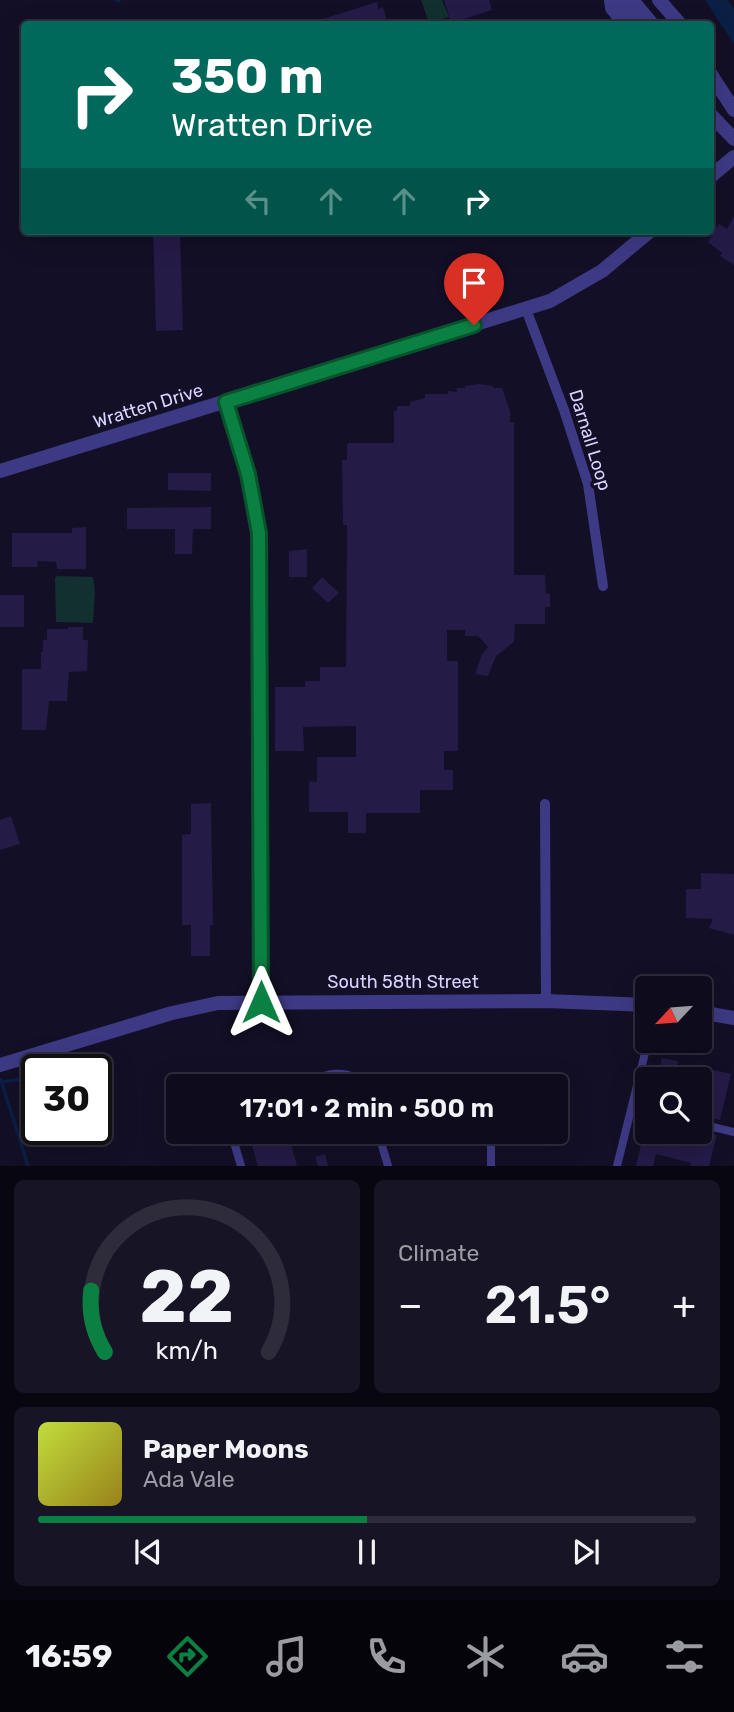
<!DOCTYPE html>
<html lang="en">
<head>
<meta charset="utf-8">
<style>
	:root { --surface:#0e0b1c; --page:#171425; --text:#f1f3f6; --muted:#9b9ba3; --line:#2e2b3b; --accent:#0b8043 }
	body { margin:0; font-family:Rubik,sans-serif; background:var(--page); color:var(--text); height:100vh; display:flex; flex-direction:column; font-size:26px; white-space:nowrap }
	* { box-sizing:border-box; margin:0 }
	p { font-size:23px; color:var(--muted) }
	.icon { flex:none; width:38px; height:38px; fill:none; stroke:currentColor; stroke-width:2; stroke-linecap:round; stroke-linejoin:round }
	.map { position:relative; height:1166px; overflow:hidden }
	.side { display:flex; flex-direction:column; gap:14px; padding:14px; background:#08060f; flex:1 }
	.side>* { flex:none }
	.hud { position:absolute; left:21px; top:21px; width:693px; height:214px; border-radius:7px; box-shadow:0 7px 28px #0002,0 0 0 2px var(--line); background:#00695c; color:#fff; overflow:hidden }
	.needle { width:46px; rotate:244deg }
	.controls { position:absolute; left:635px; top:976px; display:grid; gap:14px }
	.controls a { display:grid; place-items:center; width:77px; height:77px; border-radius:7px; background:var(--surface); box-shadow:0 7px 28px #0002,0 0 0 2px var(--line); font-size:35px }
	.speed { position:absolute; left:21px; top:1054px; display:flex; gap:14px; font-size:35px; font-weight:700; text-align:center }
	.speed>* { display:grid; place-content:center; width:91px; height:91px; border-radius:50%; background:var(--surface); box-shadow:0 7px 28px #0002,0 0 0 2px var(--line); line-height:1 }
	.speed .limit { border:4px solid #111; border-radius:10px; background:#fff; color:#111 }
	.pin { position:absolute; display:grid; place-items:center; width:60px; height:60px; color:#fff; margin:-72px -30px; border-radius:50% 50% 50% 0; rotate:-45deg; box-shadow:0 0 7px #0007 }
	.pin .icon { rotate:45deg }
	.me { position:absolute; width:77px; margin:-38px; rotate:0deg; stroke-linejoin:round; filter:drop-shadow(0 0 5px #0008) }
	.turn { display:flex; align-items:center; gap:24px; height:147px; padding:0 35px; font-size:32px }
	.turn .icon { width:91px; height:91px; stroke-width:2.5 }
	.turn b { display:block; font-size:49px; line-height:60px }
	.lanes { display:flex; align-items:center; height:66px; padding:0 35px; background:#0003; justify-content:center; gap:35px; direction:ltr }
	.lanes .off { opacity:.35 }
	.big { font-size:52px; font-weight:600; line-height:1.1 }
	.side .tile { flex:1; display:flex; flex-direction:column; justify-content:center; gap:10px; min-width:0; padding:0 24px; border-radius:10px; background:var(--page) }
	.side .dial { align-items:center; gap:0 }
	.dial svg { height:182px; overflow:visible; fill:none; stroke:var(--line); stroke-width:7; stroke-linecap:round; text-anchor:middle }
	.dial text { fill:var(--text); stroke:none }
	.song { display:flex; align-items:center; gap:21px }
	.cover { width:84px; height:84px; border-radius:10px; background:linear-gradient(135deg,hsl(70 70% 55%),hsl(50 70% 35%)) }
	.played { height:7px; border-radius:4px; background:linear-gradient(90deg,var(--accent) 50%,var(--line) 50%) }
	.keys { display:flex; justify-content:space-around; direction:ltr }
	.heat { display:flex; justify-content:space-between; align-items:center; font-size:38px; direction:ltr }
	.side .tiles { flex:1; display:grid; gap:14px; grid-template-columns:1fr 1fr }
	.tile:last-child { grid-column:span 2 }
	.trip { position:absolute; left:166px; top:1074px; width:402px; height:70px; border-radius:7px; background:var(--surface); box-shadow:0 7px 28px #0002,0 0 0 2px var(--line); font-weight:600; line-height:70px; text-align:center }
	.dock { display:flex; height:112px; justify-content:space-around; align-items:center; background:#06040b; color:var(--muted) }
	.dock .icon { width:49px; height:49px }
	.dock .active { color:var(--accent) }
	.dock b { font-size:32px; color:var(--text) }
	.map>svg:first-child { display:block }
	.green { fill:#12302f }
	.water { fill:#0a1f44 }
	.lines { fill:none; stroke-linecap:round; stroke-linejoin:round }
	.stream { stroke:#0a1f44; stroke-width:3.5 }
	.building { fill:#241b47 }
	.pedestrian { stroke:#3d3a85; stroke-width:8 }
	.minor { stroke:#3d3a85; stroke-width:10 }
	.tertiary { stroke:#3d3a85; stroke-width:14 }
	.route-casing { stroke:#07532c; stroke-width:18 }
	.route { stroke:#0b8043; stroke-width:12 }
	.labels { text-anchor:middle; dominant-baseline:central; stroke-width:7; stroke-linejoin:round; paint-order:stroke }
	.street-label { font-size:18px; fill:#d9d4ff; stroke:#130f26 }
</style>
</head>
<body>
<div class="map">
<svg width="734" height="1166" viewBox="0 0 734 1166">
	<rect width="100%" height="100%" fill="#130f26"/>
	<path class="green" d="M421,0H442L449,17L429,23Z
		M57,576L93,577L95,592L93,623L56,622L55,578Z"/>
	<path class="water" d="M705,0H727L734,9V44Z"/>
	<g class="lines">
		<path class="stream" d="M116,0L119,1
			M1,1080L28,1166
			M2,1082L37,1077"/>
	</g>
	<path class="building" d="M444,0H489L492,10L451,23Z
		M377,2L378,9L383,7L388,24H313V22Z
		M734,216V265L720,256L722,253L708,242L719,224L727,229Z
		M153,231H180L183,330L156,331Z
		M478,384L493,386V388H502L510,411V422H514V575H545L546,593L550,594V607H545V624H515L514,642L496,656L488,676L475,674L482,654L488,647L478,636H465V630H447V661H458V751H444V770H453V790H420V813H366V833H348V812H309V781L317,782V757H356V726L303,727L304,751H275V687H305V681H320V667H346L347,525H343L342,460H347V445L349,443H394V411H397V406H410V402L425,398V394H448V391L457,392L456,388H465V386Z
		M168,473H211V491L168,490Z
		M211,507V529H193L192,554H175V529H127V508Z
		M86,527V569H57L56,562L37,561L38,567H12V533H72V528Z
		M307,549V577H289V551Z
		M322,577L339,593L328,603L312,588Z
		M0,595H24V627H0Z
		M68,627H83V640H88L87,671L69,672L67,701H49L46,730H22V669H41V652H43V640H47V629H68Z
		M211,803L213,925H210V956H191V925H182V835L191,834V804Z
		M11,816L20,844L0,850V820Z
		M701,873L734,874V935L709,928L713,919L686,918V889H701Z
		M662,1058L678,1061L674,1080H657Z
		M714,1070L731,1074L720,1120L700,1116V1083L710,1085Z
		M248,1132H288L297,1166H258Z
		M644,1132H706L717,1135L709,1166H690L691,1163L656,1154L653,1166H636Z
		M325,1154L328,1166H318L315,1157Z"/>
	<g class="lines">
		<path class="pedestrian" d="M289,1087C312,1080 348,1061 364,1087
			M632,1106L648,1110
			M700,1124L734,1132
			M231,1132L241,1166
			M378,1132L388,1166
			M491,1166V1139
			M617,1166L648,1041"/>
		<path class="minor" d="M526,309L564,410L588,484L603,586
			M226,402L248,474L259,533L261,1002
			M545,804L546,1001"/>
		<path class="tertiary" d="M611,0L612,8L625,24
			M618,0L638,24
			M632,0L652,24
			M659,0L680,24
			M710,73L734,110
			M710,114L734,139
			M710,177L734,157
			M0,471L550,301L602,271L650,231
			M700,1012L734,1018
			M0,1065L172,1013L218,1003L546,1001L648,1005"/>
	</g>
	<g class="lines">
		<defs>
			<path id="route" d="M261,1002L259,533L248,474L226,402L474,325"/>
		</defs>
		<use href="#route" class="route-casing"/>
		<use href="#route" class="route"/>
	</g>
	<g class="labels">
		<g class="street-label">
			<text transform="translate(148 406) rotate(-17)">Wratten Drive</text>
			<text transform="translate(590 440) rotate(73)">Darnall Loop</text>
			<text x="403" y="982">South 58th Street</text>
		</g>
	</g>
</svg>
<div class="controls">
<a><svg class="needle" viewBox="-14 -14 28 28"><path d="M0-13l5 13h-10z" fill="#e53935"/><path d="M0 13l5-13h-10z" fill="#9b9ba3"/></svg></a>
<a><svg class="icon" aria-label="search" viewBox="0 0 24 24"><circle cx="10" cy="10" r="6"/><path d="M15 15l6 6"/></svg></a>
</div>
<div class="speed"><div class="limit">30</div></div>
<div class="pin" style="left:474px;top:325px;background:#d93025"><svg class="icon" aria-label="arrive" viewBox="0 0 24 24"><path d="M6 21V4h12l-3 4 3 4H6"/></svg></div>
<svg class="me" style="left:261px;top:1002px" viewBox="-20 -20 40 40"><path d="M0-17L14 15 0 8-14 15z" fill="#0b8043" stroke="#fff" stroke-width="4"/></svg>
<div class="trip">17:01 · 2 min · 500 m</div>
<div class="hud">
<div class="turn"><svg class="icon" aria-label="right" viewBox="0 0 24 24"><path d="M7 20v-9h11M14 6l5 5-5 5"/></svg><div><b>350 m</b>Wratten Drive</div></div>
<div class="lanes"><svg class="icon off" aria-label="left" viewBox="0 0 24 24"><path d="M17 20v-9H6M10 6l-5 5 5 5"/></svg><svg class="icon off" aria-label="ahead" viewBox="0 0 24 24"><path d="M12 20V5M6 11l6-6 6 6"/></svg><svg class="icon off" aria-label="ahead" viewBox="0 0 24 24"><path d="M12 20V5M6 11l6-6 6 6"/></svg><svg class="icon" aria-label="right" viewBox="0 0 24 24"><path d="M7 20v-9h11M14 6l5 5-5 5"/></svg></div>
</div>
</div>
<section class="side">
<div class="tiles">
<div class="tile dial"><svg viewBox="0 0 100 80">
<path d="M14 69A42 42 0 1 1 86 69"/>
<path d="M14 69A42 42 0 0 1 8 42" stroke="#0b8043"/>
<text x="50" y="56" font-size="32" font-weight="700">22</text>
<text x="50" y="72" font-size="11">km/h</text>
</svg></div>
<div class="tile"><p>Climate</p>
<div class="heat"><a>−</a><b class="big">21.5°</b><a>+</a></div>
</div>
<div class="tile">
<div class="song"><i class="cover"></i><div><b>Paper Moons</b><p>Ada Vale</p></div></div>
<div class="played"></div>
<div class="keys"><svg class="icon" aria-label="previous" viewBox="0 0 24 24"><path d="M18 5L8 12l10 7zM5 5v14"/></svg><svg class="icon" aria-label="pause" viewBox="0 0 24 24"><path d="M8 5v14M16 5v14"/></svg><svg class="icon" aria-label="next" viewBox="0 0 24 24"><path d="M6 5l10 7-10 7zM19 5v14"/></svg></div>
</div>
</div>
</section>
<nav class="dock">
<b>16:59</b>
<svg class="icon active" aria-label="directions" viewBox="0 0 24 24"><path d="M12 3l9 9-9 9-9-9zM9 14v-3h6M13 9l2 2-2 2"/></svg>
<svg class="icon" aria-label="music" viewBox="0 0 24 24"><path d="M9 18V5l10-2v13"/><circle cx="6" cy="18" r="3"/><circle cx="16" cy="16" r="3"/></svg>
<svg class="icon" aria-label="phone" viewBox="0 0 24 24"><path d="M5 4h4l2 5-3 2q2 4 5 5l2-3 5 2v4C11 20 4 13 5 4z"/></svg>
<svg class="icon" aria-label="climate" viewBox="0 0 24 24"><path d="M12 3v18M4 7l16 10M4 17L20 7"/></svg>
<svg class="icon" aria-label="car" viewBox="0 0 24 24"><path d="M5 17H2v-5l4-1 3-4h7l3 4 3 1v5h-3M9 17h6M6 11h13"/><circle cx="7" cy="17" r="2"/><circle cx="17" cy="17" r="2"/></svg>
<svg class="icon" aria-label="filters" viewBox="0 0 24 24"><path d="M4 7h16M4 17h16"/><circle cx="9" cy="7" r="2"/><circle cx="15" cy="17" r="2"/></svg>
</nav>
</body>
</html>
